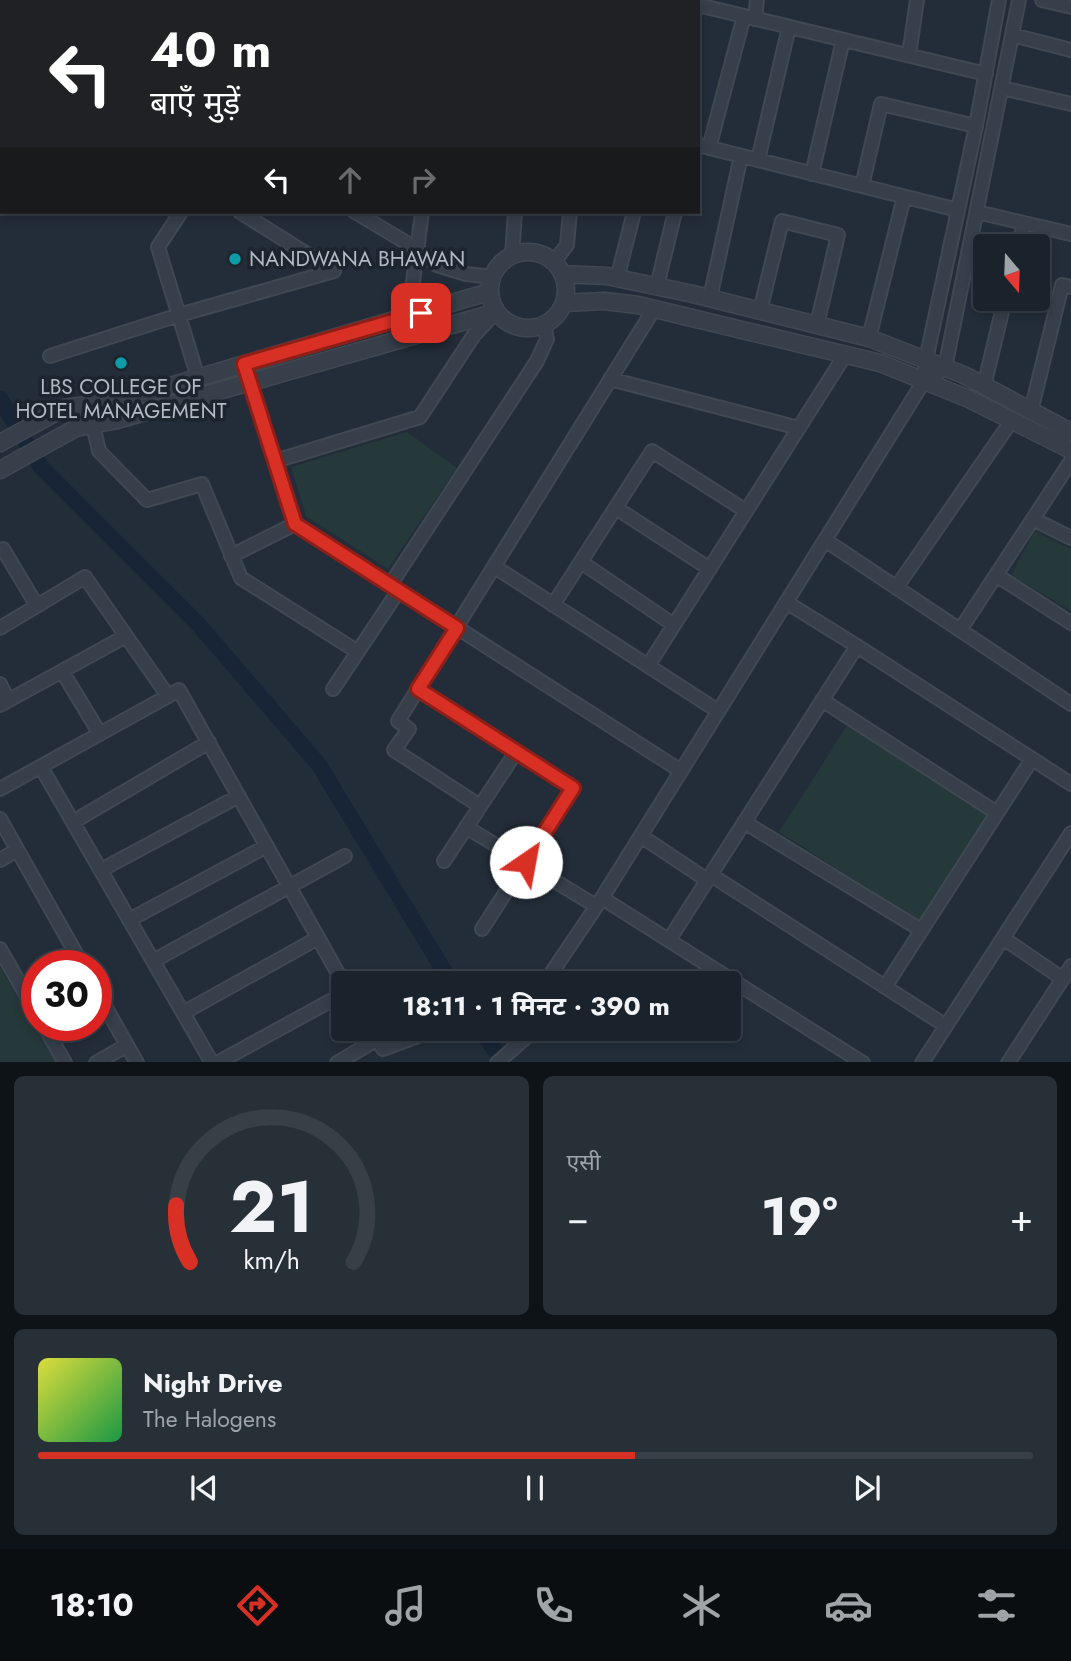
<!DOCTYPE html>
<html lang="hi">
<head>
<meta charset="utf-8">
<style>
	:root { --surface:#1a222b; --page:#272f37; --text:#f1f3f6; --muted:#9fa4a9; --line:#383f47; --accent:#d93025 }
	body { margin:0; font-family:Jost,"Noto Sans Devanagari",sans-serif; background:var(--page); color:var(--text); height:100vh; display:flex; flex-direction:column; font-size:26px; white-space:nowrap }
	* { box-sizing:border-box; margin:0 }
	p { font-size:23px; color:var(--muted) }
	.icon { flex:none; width:38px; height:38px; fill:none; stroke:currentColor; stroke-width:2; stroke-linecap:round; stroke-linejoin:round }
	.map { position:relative; height:1062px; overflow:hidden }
	.drawer { display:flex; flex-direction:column; gap:14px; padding:14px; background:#0e1318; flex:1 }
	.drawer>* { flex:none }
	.banner { position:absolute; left:0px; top:0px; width:700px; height:214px; box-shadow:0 4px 10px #0003,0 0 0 2px var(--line); background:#202124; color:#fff; overflow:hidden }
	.needle { width:46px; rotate:161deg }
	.controls { position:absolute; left:973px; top:234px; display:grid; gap:14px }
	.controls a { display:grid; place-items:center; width:77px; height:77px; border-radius:7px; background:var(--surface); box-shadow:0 4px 10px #0003,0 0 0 2px var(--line); font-size:35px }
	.speed { position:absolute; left:21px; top:950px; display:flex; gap:14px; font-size:35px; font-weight:700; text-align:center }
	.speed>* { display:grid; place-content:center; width:91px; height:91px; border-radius:50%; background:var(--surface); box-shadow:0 4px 10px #0003,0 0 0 2px var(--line); line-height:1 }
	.speed .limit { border:10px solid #d22; background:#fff; color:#111 }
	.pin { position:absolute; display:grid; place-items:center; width:60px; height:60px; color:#fff; margin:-30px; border-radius:14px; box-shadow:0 4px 10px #0006 }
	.me { position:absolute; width:77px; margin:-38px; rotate:33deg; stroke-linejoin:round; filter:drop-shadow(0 0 5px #0008) }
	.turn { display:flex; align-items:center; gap:24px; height:147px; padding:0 35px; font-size:32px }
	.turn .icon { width:91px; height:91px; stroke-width:2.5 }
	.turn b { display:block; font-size:49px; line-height:60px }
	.lanes { display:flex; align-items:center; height:66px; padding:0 35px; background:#0003; justify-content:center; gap:35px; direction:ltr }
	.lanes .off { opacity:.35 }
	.big { font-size:52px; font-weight:700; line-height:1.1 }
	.drawer .tile { flex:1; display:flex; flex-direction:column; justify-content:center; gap:10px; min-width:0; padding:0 24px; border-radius:10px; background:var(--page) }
	.drawer .dial { align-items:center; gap:0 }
	.dial svg { height:182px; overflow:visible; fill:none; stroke:var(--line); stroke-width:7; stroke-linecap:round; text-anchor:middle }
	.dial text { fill:var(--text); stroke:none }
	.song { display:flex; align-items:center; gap:21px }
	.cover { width:84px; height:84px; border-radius:10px; background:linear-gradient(135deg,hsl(60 70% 55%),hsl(140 70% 35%)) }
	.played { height:7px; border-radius:4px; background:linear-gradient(90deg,var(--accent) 60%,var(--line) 60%) }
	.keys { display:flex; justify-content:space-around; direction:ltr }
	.heat { display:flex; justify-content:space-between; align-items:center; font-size:38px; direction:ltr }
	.drawer .tiles { flex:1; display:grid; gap:14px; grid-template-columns:1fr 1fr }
	.tile:last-child { grid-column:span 2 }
	.trip { position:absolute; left:331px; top:971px; width:410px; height:70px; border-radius:7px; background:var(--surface); box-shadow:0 4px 10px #0003,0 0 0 2px var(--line); font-weight:700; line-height:70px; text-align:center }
	.dock { display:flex; height:112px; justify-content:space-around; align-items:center; background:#0a0e11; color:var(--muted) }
	.dock .icon { width:49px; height:49px }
	.dock .current { color:var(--accent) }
	.dock b { font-size:32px; color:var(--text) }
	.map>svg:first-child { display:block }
	.green { fill:#25383a }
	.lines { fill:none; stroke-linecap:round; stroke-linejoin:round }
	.canal { stroke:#172536; stroke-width:16 }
	.minor-casing { stroke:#404852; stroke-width:16 }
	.tertiary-casing { stroke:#404852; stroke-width:19 }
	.minor { stroke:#363f4a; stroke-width:12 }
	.tertiary { stroke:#363f4a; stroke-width:16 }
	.route-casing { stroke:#8d1f18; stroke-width:18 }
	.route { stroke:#d93025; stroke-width:12 }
	.culture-dot { fill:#0f9aa8; stroke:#1c242e; stroke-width:2.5 }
	.labels { text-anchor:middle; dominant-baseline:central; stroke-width:7; stroke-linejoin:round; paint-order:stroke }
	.poi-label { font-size:21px; fill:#b2bac5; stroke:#1c242e; text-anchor:start }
</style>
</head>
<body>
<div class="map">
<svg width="1071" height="1063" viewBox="0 0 1071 1063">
	<rect width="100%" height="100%" fill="#232d39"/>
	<path class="green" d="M407,432L457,468L388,569L306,516L291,467Z
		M1035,531L1071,549V611L1011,575Z
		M848,724L989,813L920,921L779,832Z
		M0,967L55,1062H0Z"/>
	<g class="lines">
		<path class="canal" d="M0,399L41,467L199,625L319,765L452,984
			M481,1029L503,1063"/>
		<defs>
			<path id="minor" d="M29,0L31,2
				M677,0L685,2
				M1042,0L1071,7
				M71,2L72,0
				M139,2V0
				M192,2V0
				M259,2V0
				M448,2L449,0
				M540,2V0
				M594,2V0
				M698,5L986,74
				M755,19L757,0
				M1012,35L1071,50
				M909,55L917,0
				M1002,88L1071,104
				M698,145L958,210
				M709,148L744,16
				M758,160L789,27
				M812,174L843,40
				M862,186L881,104L976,126
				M181,212L158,247L198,378
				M355,212L417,249L437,265L466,274L492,277
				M977,212L1071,234
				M1018,247L1024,223
				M512,256L515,212
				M554,262L567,245L570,212
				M617,279L634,212
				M657,286L675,212
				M710,298L741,156
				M760,311L782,221L838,235L817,325
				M421,312L413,282L422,212
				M869,338L904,197
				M50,356L179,315L334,271L240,212
				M244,364L295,524L681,771
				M610,379L799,428
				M924,381L945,368L1019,0
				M984,386L1005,299
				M1031,411L1062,285L1071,287
				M93,425L99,451L147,500L202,484L241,578L358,652
				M275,461L420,417L474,335L495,313
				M616,508L710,569
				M1033,519L1071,538
				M825,540L1071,704
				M0,551L3,549L37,606
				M231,556L295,524
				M581,562L674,625
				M495,567L718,711
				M996,575L1071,623
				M390,585L537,361L547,339L544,325
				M896,588L1012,420
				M553,605L652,451L746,511
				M0,628L85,577L168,696
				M960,630L1071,461
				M857,646L1071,784
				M648,666L845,355
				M62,671L100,734
				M0,684L8,700
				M333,689L399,590
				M418,689L573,788L482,929
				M822,700L997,813
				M0,705L126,636
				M41,767L212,1063
				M0,789L179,690L344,984
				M480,806L394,750L409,729L398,721L654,309
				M0,819L83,966
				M73,822L209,742
				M744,822L921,930
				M466,827L596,906
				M641,836L707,880
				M0,860L17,850
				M444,861L516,752
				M101,870L239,796
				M711,875L946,1026
				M602,898L863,1063
				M129,920L267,846
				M1003,938L1063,979
				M669,940L857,646L786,602
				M0,949L37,1014
				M153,961L345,856
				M544,984L602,898L924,381L926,360L976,126L999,0
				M885,987L1032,759
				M96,990L137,1063
				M183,1013L318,938
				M44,1026L65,1063
				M370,1029L383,1049L437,1029
				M96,1063L127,1045
				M217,1063L343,994
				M337,1063L376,1040
				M497,1063L532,1032V1029
				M922,1063L1071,833
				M1008,1063L1071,966"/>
			<path id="tertiary" d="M490 290a38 38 0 1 1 76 0a38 38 0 1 1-76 0Z
				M562,274L607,276L693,294L869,338L964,375L1071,432
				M564,303L604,301L638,305L880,363L969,399L1071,450
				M0,443L64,408L119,401L489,292
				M0,470L76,428L117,420L497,312"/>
		</defs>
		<use href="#minor" class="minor-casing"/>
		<use href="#tertiary" class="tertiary-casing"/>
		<use href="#minor" class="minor"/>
		<use href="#tertiary" class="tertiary"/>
	</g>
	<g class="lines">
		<defs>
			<path id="route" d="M421,313L244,364L295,524L457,628L418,689L573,788L526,862"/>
		</defs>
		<use href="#route" class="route-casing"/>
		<use href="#route" class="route"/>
	</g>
	<g class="culture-dot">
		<circle cx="235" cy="259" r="7"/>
		<circle cx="121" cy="363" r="7"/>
	</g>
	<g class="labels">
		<g class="poi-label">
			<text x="249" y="259">NANDWANA BHAWAN</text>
			<text x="121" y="387" text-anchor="middle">LBS COLLEGE OF<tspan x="121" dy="24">HOTEL MANAGEMENT</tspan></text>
		</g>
	</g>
</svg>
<div class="controls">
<a><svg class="needle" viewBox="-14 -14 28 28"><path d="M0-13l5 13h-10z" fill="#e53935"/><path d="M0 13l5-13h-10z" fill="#9fa4a9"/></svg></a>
</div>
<div class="speed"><div class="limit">30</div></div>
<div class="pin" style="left:421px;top:313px;background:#d93025"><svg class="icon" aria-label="arrive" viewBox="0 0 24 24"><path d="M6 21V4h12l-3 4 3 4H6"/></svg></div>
<svg class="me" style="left:526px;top:862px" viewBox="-20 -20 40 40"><circle r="19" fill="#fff"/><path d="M0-13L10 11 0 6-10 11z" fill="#d93025"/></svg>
<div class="trip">18:11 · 1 मिनट · 390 m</div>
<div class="banner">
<div class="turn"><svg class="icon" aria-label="left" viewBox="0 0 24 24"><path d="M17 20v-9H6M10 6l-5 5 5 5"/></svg><div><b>40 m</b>बाएँ मुड़ें</div></div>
<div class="lanes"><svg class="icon" aria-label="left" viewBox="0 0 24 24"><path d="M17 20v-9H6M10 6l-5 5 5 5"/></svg><svg class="icon off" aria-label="ahead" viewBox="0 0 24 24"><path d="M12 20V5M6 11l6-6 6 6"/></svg><svg class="icon off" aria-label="right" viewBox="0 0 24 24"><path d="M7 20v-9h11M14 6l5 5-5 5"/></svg></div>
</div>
</div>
<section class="drawer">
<div class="tiles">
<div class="tile dial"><svg viewBox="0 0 100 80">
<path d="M14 69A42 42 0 1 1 86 69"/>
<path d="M14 69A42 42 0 0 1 8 44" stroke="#d93025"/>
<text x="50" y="56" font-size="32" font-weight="700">21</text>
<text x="50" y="72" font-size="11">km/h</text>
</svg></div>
<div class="tile"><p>एसी</p>
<div class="heat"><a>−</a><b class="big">19°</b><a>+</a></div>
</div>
<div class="tile">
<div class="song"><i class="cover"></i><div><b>Night Drive</b><p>The Halogens</p></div></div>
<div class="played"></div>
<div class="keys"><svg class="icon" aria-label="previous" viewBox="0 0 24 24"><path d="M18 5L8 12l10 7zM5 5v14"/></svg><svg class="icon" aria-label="pause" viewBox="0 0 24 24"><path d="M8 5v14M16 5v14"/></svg><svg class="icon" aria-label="next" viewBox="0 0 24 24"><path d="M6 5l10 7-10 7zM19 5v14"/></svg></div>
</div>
</div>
</section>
<nav class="dock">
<b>18:10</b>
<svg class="icon current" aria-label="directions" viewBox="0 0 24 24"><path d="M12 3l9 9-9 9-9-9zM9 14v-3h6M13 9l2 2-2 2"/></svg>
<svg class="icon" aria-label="music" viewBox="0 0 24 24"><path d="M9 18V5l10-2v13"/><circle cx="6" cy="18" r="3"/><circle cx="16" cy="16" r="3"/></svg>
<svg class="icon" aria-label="phone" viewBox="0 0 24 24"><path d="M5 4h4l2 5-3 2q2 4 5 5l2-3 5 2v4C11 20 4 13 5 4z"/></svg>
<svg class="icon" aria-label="climate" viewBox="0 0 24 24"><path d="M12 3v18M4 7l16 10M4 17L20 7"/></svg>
<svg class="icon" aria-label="car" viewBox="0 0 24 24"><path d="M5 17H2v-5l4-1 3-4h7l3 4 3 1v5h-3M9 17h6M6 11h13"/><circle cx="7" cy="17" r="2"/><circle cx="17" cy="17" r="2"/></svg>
<svg class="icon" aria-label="filters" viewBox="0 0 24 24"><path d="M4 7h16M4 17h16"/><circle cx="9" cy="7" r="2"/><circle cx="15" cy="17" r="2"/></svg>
</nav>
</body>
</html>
